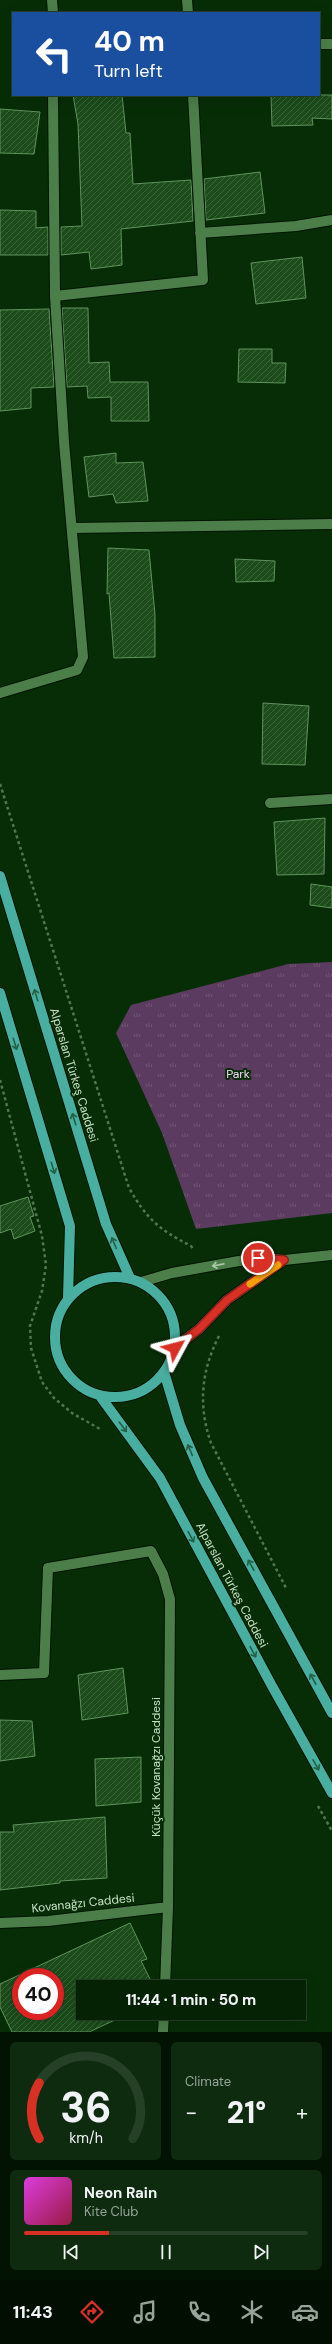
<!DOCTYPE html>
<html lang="en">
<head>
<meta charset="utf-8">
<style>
	:root { --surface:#052205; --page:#0e2a0f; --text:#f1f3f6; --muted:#97a49a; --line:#263f27; --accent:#d93025 }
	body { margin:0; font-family:"DM Sans",sans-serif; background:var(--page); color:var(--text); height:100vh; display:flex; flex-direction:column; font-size:15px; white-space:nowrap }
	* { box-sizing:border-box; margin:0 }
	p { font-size:13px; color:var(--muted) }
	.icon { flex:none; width:22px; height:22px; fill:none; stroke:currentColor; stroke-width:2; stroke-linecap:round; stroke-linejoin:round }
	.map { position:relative; height:2032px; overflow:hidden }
	.drawer { display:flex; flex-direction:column; gap:10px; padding:10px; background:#031303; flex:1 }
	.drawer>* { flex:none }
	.banner { position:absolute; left:12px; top:12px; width:308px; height:84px; border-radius:0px; box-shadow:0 4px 16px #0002,0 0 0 1px var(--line); background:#1a4fa0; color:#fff; overflow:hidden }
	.speed { position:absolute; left:12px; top:1968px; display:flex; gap:8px; font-size:20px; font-weight:700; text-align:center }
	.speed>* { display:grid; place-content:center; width:52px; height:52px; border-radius:50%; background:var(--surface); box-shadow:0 4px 16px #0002,0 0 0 1px var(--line); line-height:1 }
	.speed .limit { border:6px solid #d22; background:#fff; color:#111 }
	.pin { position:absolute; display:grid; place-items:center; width:34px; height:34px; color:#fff; margin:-17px; border:2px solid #fff; border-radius:50%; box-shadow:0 1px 4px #0007 }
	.me { position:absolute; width:44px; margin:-22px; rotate:52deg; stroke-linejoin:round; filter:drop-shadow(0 0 3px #0008) }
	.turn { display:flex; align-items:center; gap:14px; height:84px; padding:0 16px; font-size:18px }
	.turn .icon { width:52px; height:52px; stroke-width:2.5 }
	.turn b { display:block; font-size:28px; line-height:34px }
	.big { font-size:30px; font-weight:800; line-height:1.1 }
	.drawer .widget { flex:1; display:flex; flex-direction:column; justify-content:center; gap:6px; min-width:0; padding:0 14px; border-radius:6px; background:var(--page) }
	.drawer .dial { align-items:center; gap:0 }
	.dial svg { height:104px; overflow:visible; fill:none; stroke:var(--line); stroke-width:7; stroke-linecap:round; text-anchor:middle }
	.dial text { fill:var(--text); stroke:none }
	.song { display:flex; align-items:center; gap:12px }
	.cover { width:48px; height:48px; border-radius:6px; background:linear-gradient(135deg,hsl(300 70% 55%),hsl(340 70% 35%)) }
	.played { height:4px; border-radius:2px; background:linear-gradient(90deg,var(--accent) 30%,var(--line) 30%) }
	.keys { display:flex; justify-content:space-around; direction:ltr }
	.heat { display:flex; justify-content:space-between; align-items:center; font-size:22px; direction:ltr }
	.drawer .tiles { flex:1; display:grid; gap:10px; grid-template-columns:1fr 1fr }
	.widget:last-child { grid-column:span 2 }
	.trip { position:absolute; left:76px; top:1980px; width:230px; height:40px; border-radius:0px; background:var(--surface); box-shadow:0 4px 16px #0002,0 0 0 1px var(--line); font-weight:800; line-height:40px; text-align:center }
	.menu { display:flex; height:64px; justify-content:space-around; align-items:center; background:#020e02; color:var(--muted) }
	.menu .icon { width:28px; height:28px }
	.menu .active { color:var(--accent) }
	.menu b { font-size:18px; color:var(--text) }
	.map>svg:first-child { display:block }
	.grass { fill:url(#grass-tufts) }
	.building { fill:url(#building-hatch); stroke:#60935e; fill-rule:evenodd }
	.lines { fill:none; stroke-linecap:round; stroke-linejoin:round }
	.minor-casing { stroke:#001300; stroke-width:12 }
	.major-casing { stroke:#001300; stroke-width:12 }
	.path { stroke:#547553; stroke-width:2.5; stroke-dasharray:3 3; stroke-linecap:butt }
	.minor { stroke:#4c7e4a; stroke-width:10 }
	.major { stroke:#48aea0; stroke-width:10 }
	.oneway { stroke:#216144 }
	.oneway2 { stroke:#a8c8a6 }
	.route-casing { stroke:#8d1f18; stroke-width:10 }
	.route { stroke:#d93025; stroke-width:7 }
	.slow { stroke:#f59e0b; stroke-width:7 }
	.labels { text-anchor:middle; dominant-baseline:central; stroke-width:4; stroke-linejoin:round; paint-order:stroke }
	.park-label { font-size:12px; fill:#f4daf7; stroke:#072d07 }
	.street-label { font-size:12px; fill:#c7e1c5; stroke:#072d07 }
</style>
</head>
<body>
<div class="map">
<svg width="332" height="2032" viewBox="0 0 332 2032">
	<defs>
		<pattern id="grass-tufts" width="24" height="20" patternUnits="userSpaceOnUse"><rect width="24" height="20" fill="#5b3b5f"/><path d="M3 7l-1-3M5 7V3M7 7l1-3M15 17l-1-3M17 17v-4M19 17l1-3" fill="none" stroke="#715774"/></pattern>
		<pattern id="building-hatch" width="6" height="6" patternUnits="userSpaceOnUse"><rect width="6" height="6" fill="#1b4c1a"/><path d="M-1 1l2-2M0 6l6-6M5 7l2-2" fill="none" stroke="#3b663a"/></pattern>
	</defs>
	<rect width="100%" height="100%" fill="#072d07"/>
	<path class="grass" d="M332,962V1213L196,1229L162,1133L116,1033L131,1005L288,964Z"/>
	<path class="building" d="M73,95H122L126,133H130L133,184L191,180L193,221L121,229L122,265L91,269L89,252L61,255V227L82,226L78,124Z
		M271,95H332V119L312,118L313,125L272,126Z
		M0,109L40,112L34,154L0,153Z
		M260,172L265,213L206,220L204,179Z
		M0,210L36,211V228L48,227V255H0Z
		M302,257L306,298L256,304L251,263Z
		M62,308H88L89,363L109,362L110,382H148L149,421H111V397L88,398L87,386L67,387Z
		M49,309L54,387L31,388V408L0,411V310Z
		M239,349H272V363H286L285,383L238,382Z
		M116,453V463L143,462L148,501L116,503L113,494L89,497L84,457Z
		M108,548L149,550L155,615V657L114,658L109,593L107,594Z
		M235,559L275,561L274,581L236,582Z
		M263,703L309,706L305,765L262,764Z
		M325,818L324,874L277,875L274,822Z
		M311,884L332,887V908L310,905Z
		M28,1197L34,1216L30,1217L35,1231L14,1239L11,1229L0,1233V1206Z
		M123,1668L128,1713L82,1720L78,1675Z
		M0,1720L32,1721L35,1756L0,1761Z
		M141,1757V1802L96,1806L95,1759Z
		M105,1817L107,1878L60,1881V1883L0,1890V1832H14L13,1825Z
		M130,1923L147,1959L141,1961L154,1987H83V2013H130L89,2032H12L0,2007V1984ZM21,1977H55V2011H21Z"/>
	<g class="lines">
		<defs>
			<path id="minor" d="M52,0L53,13
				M187,0L188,13
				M319,44H332
				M200,233L296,226L332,220
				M55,296L203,280L193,95
				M73,528L332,524
				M0,693L77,670L83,657L64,442L55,296L53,95
				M270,803L332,799
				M141,1282L172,1273L239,1261L258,1258L284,1260L332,1255
				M175,1347L199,1329L227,1300L284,1260
				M0,1675L44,1673L48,1568L151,1551L163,1574L170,1599L168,1907L165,1987
				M0,1923L48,1921L168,1907
				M163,2032L164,2013"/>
			<path id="major" d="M0,876L106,1224L130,1278
				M0,993L70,1226L68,1298
				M55 1337a60 60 0 1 1 120 0a60 60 0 1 1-120 0Z
				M164,1372L180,1425L203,1478L332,1713
				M100,1396L160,1478L272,1686L332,1793"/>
		</defs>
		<use href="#minor" class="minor-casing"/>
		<use href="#major" class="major-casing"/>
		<path class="path" d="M0,784L129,1188C147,1219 158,1229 191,1246L194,1250
			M0,1080L42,1236L46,1265L42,1291L30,1326L31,1348L42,1382L54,1398L72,1413L100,1429
			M219,1336C201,1371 198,1406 211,1443L286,1588
			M318,1806L332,1831"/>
		<use href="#minor" class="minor"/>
		<use href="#major" class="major"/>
	</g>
	<defs><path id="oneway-shaft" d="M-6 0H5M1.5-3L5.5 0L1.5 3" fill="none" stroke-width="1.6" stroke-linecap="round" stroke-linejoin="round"/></defs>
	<g class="oneway">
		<use href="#oneway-shaft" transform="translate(36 995) rotate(-107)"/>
		<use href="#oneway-shaft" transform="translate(15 1044) rotate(73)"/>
		<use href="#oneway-shaft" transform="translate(74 1119) rotate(-107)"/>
		<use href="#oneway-shaft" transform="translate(53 1168) rotate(73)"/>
		<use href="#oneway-shaft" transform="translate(114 1243) rotate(-113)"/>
		<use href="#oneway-shaft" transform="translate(123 1427) rotate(53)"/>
		<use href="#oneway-shaft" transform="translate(190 1450) rotate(-113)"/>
		<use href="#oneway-shaft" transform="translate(191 1537) rotate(62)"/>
		<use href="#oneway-shaft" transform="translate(251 1565) rotate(-119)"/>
		<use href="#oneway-shaft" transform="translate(253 1652) rotate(62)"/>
		<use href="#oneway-shaft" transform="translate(313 1679) rotate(-119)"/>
		<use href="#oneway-shaft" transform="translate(316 1765) rotate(60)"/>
	</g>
	<use class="oneway2" href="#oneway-shaft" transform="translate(218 1265) rotate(169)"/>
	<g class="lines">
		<defs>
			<path id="route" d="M175,1348L199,1329L227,1300L284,1260L258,1258"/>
		</defs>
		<use href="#route" class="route-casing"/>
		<use href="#route" class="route"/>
		<path class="slow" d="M250,1284L278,1265"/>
	</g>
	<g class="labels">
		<g class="park-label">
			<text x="238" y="1074">Park</text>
		</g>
		<g class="street-label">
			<text transform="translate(74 1075) rotate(73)">Alparslan Türkeş Caddesi</text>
			<text transform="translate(232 1585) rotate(62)">Alparslan Türkeş Caddesi</text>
			<text transform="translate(156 1767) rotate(-90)">Küçük Kovanağzı Caddesi</text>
			<text transform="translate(83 1903) rotate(-6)">Kovanağzı Caddesi</text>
		</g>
	</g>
</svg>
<div class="speed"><div class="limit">40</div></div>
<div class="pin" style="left:258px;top:1258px;background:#d93025"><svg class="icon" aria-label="arrive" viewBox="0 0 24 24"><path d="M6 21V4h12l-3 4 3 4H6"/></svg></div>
<svg class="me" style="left:175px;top:1348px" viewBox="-20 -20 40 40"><path d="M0-17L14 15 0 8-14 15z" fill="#d93025" stroke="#fff" stroke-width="4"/></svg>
<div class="trip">11:44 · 1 min · 50 m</div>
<div class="banner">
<div class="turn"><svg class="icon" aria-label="left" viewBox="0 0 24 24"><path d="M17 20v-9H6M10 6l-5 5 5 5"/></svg><div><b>40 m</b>Turn left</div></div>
</div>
</div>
<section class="drawer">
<div class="tiles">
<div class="widget dial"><svg viewBox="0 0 100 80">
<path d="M14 69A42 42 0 1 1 86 69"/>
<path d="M14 69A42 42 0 0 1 14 26" stroke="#d93025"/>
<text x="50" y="56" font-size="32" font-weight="700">36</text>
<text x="50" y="72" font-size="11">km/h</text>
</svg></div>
<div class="widget"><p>Climate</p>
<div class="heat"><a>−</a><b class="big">21°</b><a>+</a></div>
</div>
<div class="widget">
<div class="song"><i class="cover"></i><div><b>Neon Rain</b><p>Kite Club</p></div></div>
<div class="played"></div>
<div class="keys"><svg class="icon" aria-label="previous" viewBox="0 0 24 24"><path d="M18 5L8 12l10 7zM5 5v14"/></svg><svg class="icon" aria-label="pause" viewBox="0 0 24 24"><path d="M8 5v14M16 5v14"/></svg><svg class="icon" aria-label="next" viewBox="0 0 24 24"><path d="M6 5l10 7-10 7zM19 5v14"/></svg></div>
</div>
</div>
</section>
<nav class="menu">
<b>11:43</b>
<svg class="icon active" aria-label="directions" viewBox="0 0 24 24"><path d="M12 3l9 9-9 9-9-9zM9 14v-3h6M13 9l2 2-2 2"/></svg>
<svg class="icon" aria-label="music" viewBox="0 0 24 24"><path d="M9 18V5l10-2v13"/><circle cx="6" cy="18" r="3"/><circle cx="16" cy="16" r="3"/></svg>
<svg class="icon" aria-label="phone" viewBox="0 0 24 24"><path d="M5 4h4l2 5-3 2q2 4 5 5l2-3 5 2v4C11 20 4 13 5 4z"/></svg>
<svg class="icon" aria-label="climate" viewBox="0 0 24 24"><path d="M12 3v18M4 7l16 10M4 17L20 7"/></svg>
<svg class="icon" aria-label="car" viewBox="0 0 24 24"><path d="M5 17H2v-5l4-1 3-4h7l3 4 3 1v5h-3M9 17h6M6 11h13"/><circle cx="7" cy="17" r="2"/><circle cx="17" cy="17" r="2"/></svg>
</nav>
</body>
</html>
